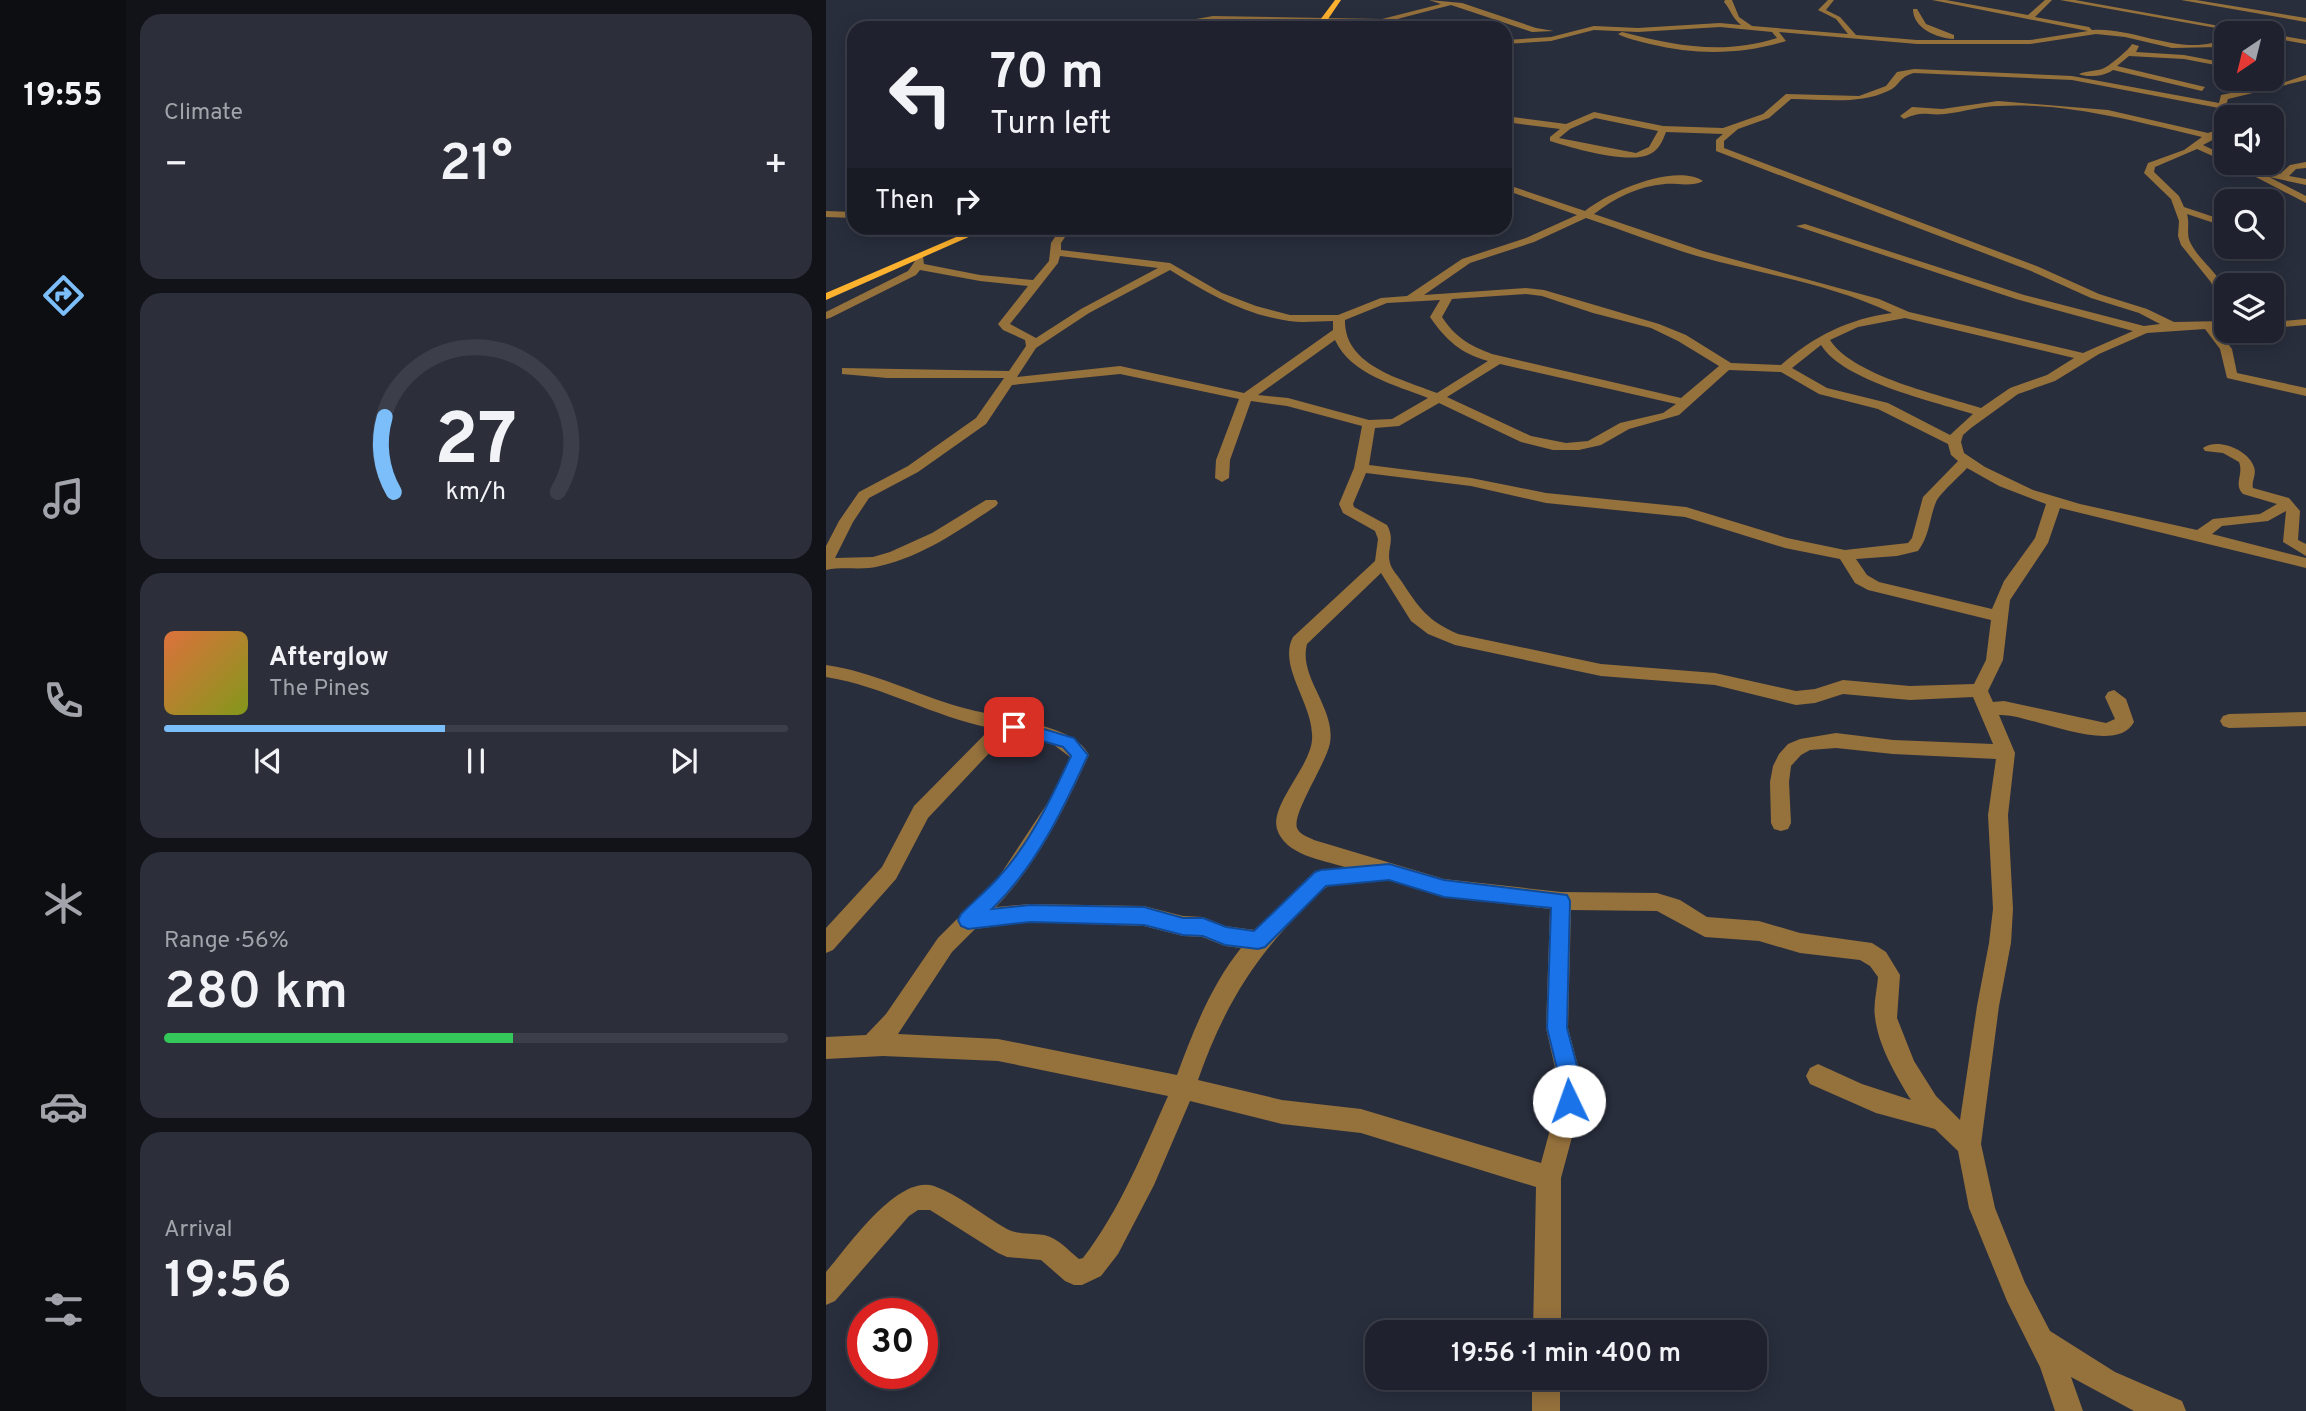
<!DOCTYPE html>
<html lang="en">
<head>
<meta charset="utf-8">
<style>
	:root { --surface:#1f222e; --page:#2c2f3a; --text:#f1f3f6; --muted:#a1a4aa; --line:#3c3f4a; --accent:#7cbef9 }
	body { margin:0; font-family:Overpass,sans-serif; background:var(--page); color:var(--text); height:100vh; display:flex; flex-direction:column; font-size:26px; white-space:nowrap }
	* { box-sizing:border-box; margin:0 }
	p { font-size:23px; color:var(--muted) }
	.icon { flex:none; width:38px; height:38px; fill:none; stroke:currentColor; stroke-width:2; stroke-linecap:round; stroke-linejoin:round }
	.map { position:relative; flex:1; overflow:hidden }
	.details { display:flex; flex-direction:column; gap:14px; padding:14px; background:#111319; width:700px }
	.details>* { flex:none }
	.top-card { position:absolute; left:21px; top:21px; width:665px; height:214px; border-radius:21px; box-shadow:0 4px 18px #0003,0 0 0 2px var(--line); background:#1f222e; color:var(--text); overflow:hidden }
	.needle { width:46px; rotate:215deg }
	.fabs { position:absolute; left:1388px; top:21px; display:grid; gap:14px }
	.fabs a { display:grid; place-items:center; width:70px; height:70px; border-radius:14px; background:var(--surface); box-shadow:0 4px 18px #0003,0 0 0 2px var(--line); font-size:35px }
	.speed { position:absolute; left:21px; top:1298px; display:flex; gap:14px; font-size:35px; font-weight:700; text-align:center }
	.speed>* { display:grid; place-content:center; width:91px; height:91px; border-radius:50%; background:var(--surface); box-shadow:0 4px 18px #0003,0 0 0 2px var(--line); line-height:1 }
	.speed .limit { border:10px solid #d22; background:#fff; color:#111 }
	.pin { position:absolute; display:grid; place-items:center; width:60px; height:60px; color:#fff; margin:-30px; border-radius:14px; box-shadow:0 4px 10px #0006 }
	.me { position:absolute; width:77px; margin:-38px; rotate:357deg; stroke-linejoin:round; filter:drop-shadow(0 0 5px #0008) }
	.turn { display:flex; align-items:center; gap:24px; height:147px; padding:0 28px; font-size:32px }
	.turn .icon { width:91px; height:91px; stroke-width:2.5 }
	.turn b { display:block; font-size:49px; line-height:60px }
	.then { display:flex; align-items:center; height:66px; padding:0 28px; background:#0003; gap:14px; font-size:26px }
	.big { font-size:52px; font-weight:600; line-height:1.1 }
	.details .widget { flex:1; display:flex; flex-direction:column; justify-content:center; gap:10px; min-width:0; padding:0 24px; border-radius:21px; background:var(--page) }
	.details .dial { align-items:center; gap:0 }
	.dial svg { height:182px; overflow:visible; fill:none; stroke:var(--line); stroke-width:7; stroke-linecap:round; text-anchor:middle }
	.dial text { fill:var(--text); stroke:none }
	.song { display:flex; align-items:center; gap:21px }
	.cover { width:84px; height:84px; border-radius:10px; background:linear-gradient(135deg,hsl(20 70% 55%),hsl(70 70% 35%)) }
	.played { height:7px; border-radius:4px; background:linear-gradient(90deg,var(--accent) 45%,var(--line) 45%) }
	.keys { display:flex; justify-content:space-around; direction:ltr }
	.heat { display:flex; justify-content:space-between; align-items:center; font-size:38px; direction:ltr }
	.charge { height:10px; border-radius:5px; background:linear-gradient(90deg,#34c759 56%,var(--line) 0) }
	.trip { position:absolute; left:539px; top:1320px; width:402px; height:70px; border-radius:21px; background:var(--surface); box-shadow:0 4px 18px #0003,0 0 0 2px var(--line); font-weight:600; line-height:70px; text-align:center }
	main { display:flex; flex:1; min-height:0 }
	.menu { display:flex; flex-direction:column; width:126px; justify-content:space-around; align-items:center; background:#0c0e12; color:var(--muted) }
	.menu .icon { width:49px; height:49px }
	.menu .current { color:var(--accent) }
	.menu b { font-size:32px; color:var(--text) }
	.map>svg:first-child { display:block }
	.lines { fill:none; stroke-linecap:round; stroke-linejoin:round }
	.minor { fill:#95713c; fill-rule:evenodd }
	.major { fill:#fcb12f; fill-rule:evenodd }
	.route { fill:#1a73e8; stroke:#114b97; stroke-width:2 }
</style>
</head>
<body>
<main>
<nav class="menu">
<b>19:55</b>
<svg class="icon current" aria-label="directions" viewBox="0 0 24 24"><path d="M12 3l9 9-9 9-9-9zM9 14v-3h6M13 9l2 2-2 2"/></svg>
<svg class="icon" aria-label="music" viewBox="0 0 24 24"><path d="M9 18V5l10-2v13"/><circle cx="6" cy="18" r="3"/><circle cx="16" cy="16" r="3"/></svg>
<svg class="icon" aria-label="phone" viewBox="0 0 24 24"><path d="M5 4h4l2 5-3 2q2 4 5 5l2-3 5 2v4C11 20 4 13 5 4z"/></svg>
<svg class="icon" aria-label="climate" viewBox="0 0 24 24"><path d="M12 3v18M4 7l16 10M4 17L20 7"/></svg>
<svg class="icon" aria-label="car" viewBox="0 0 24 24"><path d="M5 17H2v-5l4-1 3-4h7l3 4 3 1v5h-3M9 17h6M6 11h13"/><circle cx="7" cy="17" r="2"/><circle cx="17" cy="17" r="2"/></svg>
<svg class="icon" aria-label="filters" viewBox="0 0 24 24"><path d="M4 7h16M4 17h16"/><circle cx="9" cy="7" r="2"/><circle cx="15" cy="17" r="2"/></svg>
</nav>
<section class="details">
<div class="widget"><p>Climate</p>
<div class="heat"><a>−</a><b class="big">21°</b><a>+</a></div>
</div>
<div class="widget dial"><svg viewBox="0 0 100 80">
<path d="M14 69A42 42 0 1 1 86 69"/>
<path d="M14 69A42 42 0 0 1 10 36" stroke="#7cbef9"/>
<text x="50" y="56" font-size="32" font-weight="700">27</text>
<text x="50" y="72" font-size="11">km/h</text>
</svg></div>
<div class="widget">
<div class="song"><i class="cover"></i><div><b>Afterglow</b><p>The Pines</p></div></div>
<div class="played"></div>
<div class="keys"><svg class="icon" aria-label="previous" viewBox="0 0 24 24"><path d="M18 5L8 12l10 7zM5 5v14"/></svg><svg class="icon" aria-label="pause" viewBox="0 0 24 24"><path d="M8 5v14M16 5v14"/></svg><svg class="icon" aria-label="next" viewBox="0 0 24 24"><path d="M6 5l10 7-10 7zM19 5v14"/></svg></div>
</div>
<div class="widget"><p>Range · 56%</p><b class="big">280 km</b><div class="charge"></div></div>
<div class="widget"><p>Arrival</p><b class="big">19:56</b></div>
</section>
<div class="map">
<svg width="1480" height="1411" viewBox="0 0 1480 1411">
	<rect width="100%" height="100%" fill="#292e3d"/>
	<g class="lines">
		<path class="minor" d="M603,0L636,3L710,28L728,31L706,32L625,5L556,23L387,20L320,28L387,16L556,19L615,4Z
			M899,0H906L913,17L926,26L1022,34L1010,19L992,10L1002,0H1008L1000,10L1014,17L1030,35L1091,40H1204L1262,31L1106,0H1120L1202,15L1219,0H1226L1209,17L1263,27L1266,30C1307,26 1363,60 1400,37V44L1395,47L1346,48L1299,37L1270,34L1204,44H1091L953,32L960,41C914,55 870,55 824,44C813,41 801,39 792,34L796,32C849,46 898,55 951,38L946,32L894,27L812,32L768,30L725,41L679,44V40L725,37L768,26L812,28L894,23L915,25C906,18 905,10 898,2Z
			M1234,0H1249L1427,32L1418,33Z
			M1355,0H1370L1480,18V22Z
			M1087,9H1091L1100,24L1128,35V39C1110,38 1087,28 1087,9Z
			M1446,34L1480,40V44L1446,38Z
			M1306,44L1313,46L1310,52L1358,55L1400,63V67L1358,59L1303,56L1291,66L1379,87L1376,91L1287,70C1280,76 1261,78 1253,74C1260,71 1268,71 1276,69C1281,68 1304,49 1306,44Z
			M1088,69L1246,76L1393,103L1395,95L1459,82L1480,75V80L1402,99L1400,105L1408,117H1400L1393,108L1246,80L1088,73C1072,77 1074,86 1062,91C1032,105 998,99 965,99L943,118L912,129L898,141V148L1213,267L1273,294L1321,309L1348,322L1400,321V329H1391L1406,349L1411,373L1480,388V396L1401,378L1394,349L1379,329L1321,333L1273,354L1229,381L1192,394L1145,428L1137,435L1135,442L1138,453L1159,467L1207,490L1254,504L1371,530L1387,519L1434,514L1451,504L1417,494C1407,484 1418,475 1413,462L1397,453L1379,451L1377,448C1391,437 1423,450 1428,467C1431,475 1425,481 1427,488L1463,498L1474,511L1472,540L1480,544V556L1457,542L1460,511L1442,521L1396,526L1386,534L1480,558V568L1234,508L1222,543L1184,600L1177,660L1162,691L1167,702L1178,701L1280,723L1289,719L1279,697L1282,692L1288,690L1300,699L1308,722C1289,758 1203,713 1173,715L1189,753L1182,815L1187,909L1185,943L1173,1006L1155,1144L1169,1208L1199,1283L1224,1331L1289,1372L1356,1401L1360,1411H1308L1245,1377L1257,1411H1229L1214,1367L1181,1301L1143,1208L1132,1151L1109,1129L1050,1113L984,1084L980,1076L984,1068L992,1064L1036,1084L1085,1100C1070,1076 1052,1045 1049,1017C1047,1004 1051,991 1052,977L1044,966L1034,960L974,953L933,941L879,937L831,911L745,910L742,1028L756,1081L749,1126L735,1178V1332H707L710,1187L535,1133L456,1124L364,1101L328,1185L292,1254L275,1276L256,1285H248L239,1281L215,1260L181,1257L172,1253L104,1210H92L83,1216L9,1301L0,1305V1272C21,1248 71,1174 108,1186C134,1195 157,1216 181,1229C192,1235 206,1233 218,1235C232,1238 242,1250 253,1259L257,1258C294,1210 317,1152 342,1096L172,1061L57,1056L0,1059V1037L40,1035L60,1014L112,938L172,878L226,796L244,757L228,745L183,732L102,818L70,879L7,950L0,953V928L56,867L88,806L165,728C108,717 57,686 0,677V665C48,672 89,694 134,707C169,717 206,719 239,734C249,739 258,745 263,755C239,808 211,865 170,907L204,904L318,906L357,916L377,917L399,926L429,930L488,872L519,867C496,860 459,855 451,829C444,805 484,767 486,740C489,705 451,667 467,637L549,561L552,539L549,531L517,513L513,504L528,468L536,426L461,406L425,401L404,460L403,478L396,482L389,478L390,460L413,399L294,374L186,385L160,424L92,472L43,498L27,522L9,558L47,557L64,552L106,533L160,500H170L172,503L170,506C134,530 97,556 54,566C36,571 18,566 0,570V546L13,521L33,492L82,466L150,418L178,378H61L16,374V368L183,371L200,346L199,340L177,330L172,324L202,286L154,281L94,270L90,275L4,318L0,319V312L82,271L89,261L87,257L92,254L97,257L98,264L154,275L207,280L223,261L225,243L235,228H245L235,243V250L344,263L396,293L430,306L464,315H512L555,298L581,296L636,259L700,238L751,215L679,190V184L759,211C783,192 848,163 877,181C867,187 850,183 839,184C812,186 789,198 768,214L877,251L1053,299L1083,312L1257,353L1307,331L1190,299L970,226L979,224L1198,295L1318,326L1334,324L1313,313L1265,298L1205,271L890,151V140L897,134L840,132C837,140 833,150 824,154C803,165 746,148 724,141V137L734,129L679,122V116L740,124L768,112L837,126L897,128L937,114L960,94L1033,96L1060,86L1071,72ZM769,118L832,131L823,147L810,153L733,138L744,129ZM760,218C797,230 834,245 871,256C936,274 1005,284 1066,313C1022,319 988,336 955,365L905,363L860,335L833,324L718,290L700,288L598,295L644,263L708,242ZM234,256L332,268L255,309L210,338L184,324L232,263ZM344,270C381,293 419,315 463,321C477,323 493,321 507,321V330L418,393L294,366L191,377L210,348L263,313ZM700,294L716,296L767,313L825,328L852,341L893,366L855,398L666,354C643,345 630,338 616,317L626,299ZM614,300L604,317C620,340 634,353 662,361L611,393C576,379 518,366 519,320L561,303ZM1079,318L1248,358L1221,375L1184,388L1155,408C1114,395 1027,376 1004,340L1032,327ZM509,340C525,375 570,385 602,398L566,419L543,420L462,398L432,395ZM995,345C1017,381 1106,401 1147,414L1124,435L1062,403L1001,388L966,368ZM674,364L850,404L837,413L794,423L762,441L740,443L705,436L621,397ZM903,370L955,372L993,394L1052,409L1122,444L1125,455L1132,461L1097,497L1086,538L1082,543L1019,550L961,538L860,507L720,493L645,478L543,465L549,428L573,426L613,403L695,442L727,450H753L775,445L803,429L853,415ZM1141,468L1173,486L1220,504L1209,538L1178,581L1166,609L1053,582L1041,575L1030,559L1071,556L1092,551C1104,535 1103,519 1110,502C1114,493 1133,477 1141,468ZM540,473L645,486L720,503L859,517L959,548L1014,559L1029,583L1042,590L1165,620L1160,660L1148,684L1084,686L1017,680L989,689L970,691L889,673L775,664L632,634C602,621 593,608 576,582C573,577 565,569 564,563C560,549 570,541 561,525L528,507L527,504ZM555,573L585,621L602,634L629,645L775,676L889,685L970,705L989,703L1017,694L1084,700L1147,697L1167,744L1067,740L1010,733L974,739L962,744L953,754L947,766L944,782L945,823L948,829L955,831L962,829L965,823L963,782L965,766L975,755L984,750L1010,748L1067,754L1170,759L1162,815L1167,909L1163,943L1151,1006L1134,1120L1110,1096L1088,1061L1071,1018L1074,975L1060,952L1046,943L974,933L933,921L881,917L854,900L831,893L735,892L618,879L488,840C482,837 473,834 471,828C466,813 500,764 504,743C510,708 472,677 481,644ZM554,877L618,897L724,909L720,1028L732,1081L725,1126L715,1163L535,1109L456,1100L372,1080C395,1014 425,961 475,912C482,904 489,895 498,889C512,878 539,889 554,877ZM204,922L318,926L357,936L376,937L399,946L415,948C386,984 367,1031 351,1075L172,1039L72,1034L126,952L149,929Z
			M1172,101L1282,110L1382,133L1400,127V133L1377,145L1400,156V162L1371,149L1329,167L1328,172L1353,196L1358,207L1400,221V227L1361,214C1364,224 1360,233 1364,242C1375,265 1400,275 1400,302L1396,301L1384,281L1355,245L1352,236L1353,221L1345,199L1318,173L1322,163L1358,150L1376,137C1311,122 1240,102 1173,106C1155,106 1137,112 1119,114C1100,116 1098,110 1078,119L1074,116L1086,107L1116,109Z
			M1480,162V168L1470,169L1463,176L1480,179V185L1443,177L1480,196V203L1403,163H1415L1434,172L1454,174L1464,165Z
			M0,211L28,212V218L0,217Z
			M1480,319V325L1446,328V322Z
			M1480,712V726L1403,728L1397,726L1394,721L1397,716L1403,714Z
			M706,1377H734V1411H706Z"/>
		<path class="major" d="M509,0H515L496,28H488Z
			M151,228H163L0,300V293Z"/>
	</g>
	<path class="route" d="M188,720L248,738L262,755C237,810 210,866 166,909L204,905L318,907L357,918H377L400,927L428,931L489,872L495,870L563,864L618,880L741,895L744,901L741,1028L755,1081L750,1108L743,1112L735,1108L732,1101L734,1081L721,1028L725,908L618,897L563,880L500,886L439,947L432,949L399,945L377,936L357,935L318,925L204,922L142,929L135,926L132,920L135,914C147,902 160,891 171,879C203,845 225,799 245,756L237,747L182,731L180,727Z"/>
</svg>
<div class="fabs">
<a><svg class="needle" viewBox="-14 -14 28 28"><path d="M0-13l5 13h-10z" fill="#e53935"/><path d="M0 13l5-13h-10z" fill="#a1a4aa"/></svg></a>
<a><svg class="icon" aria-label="sound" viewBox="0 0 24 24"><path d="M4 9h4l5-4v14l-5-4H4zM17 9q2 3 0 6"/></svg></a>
<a><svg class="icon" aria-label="search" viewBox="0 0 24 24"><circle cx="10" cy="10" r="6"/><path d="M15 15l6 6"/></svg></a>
<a><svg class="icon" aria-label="layers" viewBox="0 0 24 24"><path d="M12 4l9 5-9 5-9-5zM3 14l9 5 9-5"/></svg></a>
</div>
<div class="speed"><div class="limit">30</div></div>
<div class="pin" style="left:188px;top:727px;background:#d93025"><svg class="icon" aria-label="arrive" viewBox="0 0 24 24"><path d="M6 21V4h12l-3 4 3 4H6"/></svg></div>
<svg class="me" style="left:743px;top:1101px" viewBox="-20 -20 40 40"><circle r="19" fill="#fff"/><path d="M0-13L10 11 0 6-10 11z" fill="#1a73e8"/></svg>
<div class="trip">19:56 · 1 min · 400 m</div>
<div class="top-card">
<div class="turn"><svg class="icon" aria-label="left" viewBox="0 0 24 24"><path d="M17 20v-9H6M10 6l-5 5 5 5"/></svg><div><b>70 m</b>Turn left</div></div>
<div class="then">Then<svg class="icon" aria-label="right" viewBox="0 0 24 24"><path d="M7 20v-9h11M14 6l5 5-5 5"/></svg></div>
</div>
</div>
</main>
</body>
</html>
